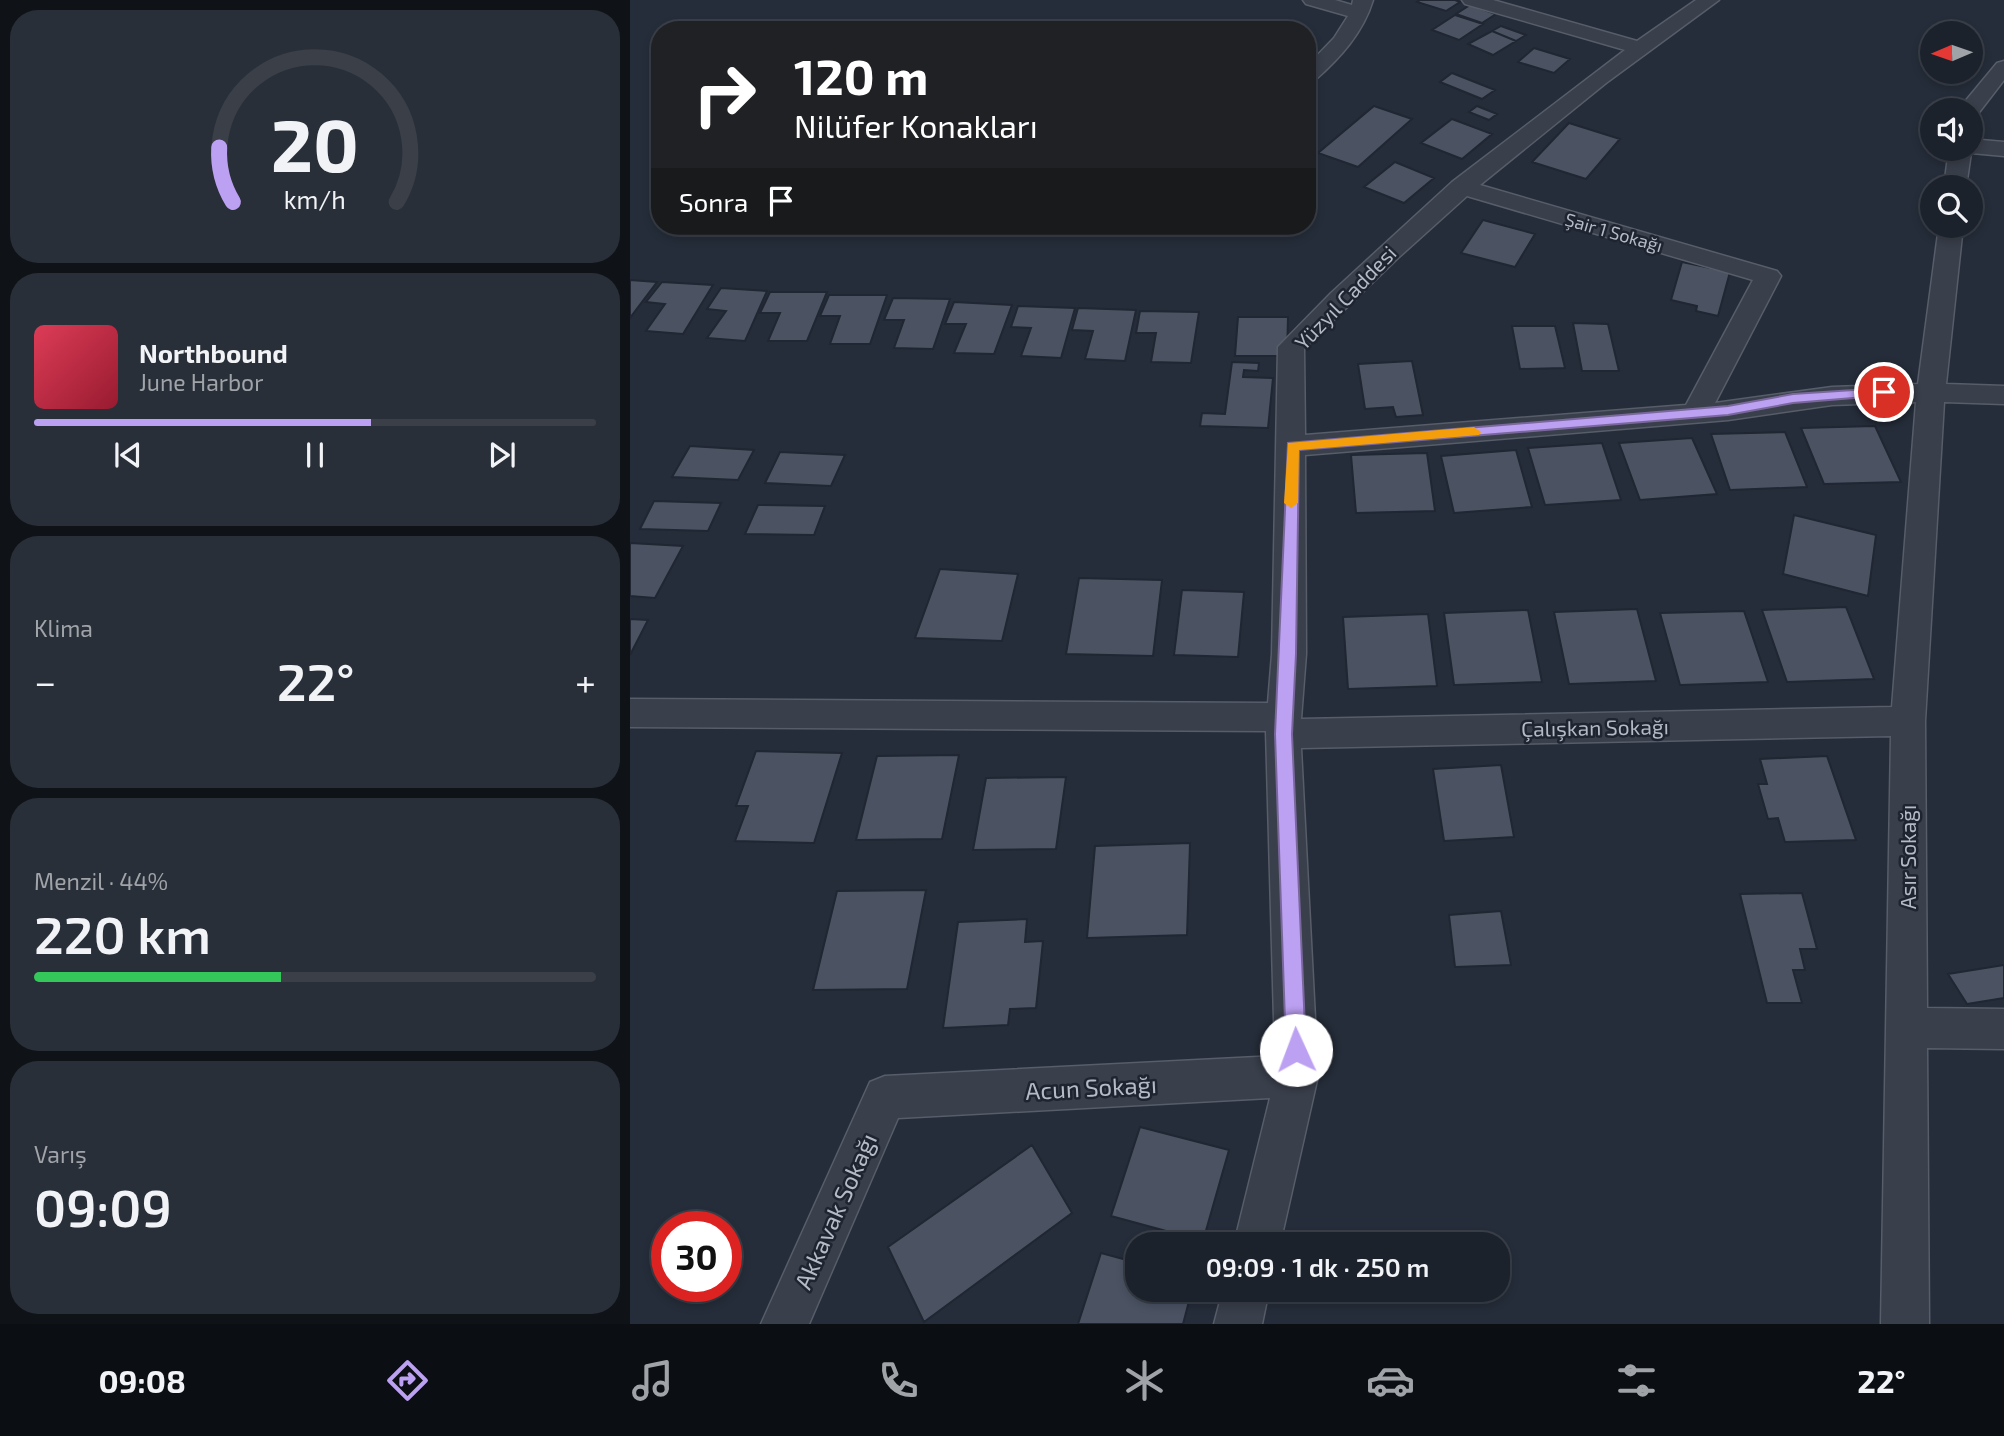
<!DOCTYPE html>
<html lang="tr">
<head>
<meta charset="utf-8">
<style>
	:root { --surface:#1c222c; --page:#292f38; --text:#f1f3f6; --muted:#a0a4a9; --line:#3a3f48; --accent:#bca0f2 }
	body { margin:0; font-family:"Exo 2",sans-serif; background:var(--page); color:var(--text); height:100vh; display:flex; flex-direction:column; font-size:26px; white-space:nowrap }
	* { box-sizing:border-box; margin:0 }
	p { font-size:23px; color:var(--muted) }
	.icon { flex:none; width:38px; height:38px; fill:none; stroke:currentColor; stroke-width:2; stroke-linecap:round; stroke-linejoin:round }
	.map { position:relative; flex:1; overflow:hidden }
	.drawer { display:flex; flex-direction:column; gap:10px; padding:10px; background:#0f1318; width:630px }
	.drawer>* { flex:none }
	.banner { position:absolute; left:21px; top:21px; width:665px; height:214px; border-radius:28px; box-shadow:0 4px 10px #0003,0 0 0 2px var(--line); background:#202124; color:#fff; overflow:hidden }
	.needle { width:46px; rotate:268deg }
	.tools { position:absolute; left:1290px; top:21px; display:grid; gap:14px }
	.tools a { display:grid; place-items:center; width:63px; height:63px; border-radius:50%; background:var(--surface); box-shadow:0 4px 10px #0003,0 0 0 2px var(--line); font-size:35px }
	.speed { position:absolute; left:21px; top:1211px; display:flex; gap:14px; font-size:35px; font-weight:700; text-align:center }
	.speed>* { display:grid; place-content:center; width:91px; height:91px; border-radius:50%; background:var(--surface); box-shadow:0 4px 10px #0003,0 0 0 2px var(--line); line-height:1 }
	.speed .limit { border:10px solid #d22; background:#fff; color:#111 }
	.pin { position:absolute; display:grid; place-items:center; width:60px; height:60px; color:#fff; margin:-30px; border:4px solid #fff; border-radius:50%; box-shadow:0 2px 7px #0007 }
	.me { position:absolute; width:77px; margin:-38px; rotate:358deg; stroke-linejoin:round; filter:drop-shadow(0 0 5px #0008) }
	.turn { display:flex; align-items:center; gap:24px; height:147px; padding:0 28px; font-size:32px }
	.turn .icon { width:91px; height:91px; stroke-width:2.5 }
	.turn b { display:block; font-size:49px; line-height:60px }
	.then { display:flex; align-items:center; height:66px; padding:0 28px; background:#0003; gap:14px; font-size:26px }
	.big { font-size:52px; font-weight:600; line-height:1.1 }
	.drawer .tile { flex:1; display:flex; flex-direction:column; justify-content:center; gap:10px; min-width:0; padding:0 24px; border-radius:28px; background:var(--page) }
	.drawer .dial { align-items:center; gap:0 }
	.dial svg { height:182px; overflow:visible; fill:none; stroke:var(--line); stroke-width:7; stroke-linecap:round; text-anchor:middle }
	.dial text { fill:var(--text); stroke:none }
	.song { display:flex; align-items:center; gap:21px }
	.cover { width:84px; height:84px; border-radius:10px; background:linear-gradient(135deg,hsl(350 70% 55%),hsl(350 70% 35%)) }
	.played { height:7px; border-radius:4px; background:linear-gradient(90deg,var(--accent) 60%,var(--line) 60%) }
	.keys { display:flex; justify-content:space-around; direction:ltr }
	.heat { display:flex; justify-content:space-between; align-items:center; font-size:38px; direction:ltr }
	.charge { height:10px; border-radius:5px; background:linear-gradient(90deg,#34c759 44%,var(--line) 0) }
	.trip { position:absolute; left:495px; top:1232px; width:385px; height:70px; border-radius:28px; background:var(--surface); box-shadow:0 4px 10px #0003,0 0 0 2px var(--line); font-weight:600; line-height:70px; text-align:center }
	.dock { display:flex; height:112px; justify-content:space-around; align-items:center; background:#0b0e12; color:var(--muted) }
	.dock .icon { width:49px; height:49px }
	.dock .on { color:var(--accent) }
	.dock b { font-size:32px; color:var(--text) }
	main { display:flex; flex:1; min-height:0 }
	.map>svg:first-child { display:block }
	.building { fill:#4b5363; stroke:#202632; stroke-width:2 }
	.lines { fill:none; stroke-linecap:round; stroke-linejoin:round }
	.street-casing { stroke:#575d69; stroke-width:3 }
	.street { fill:#393f4b; fill-rule:evenodd }
	.route { fill:#bca0f2; stroke:#7a689d; stroke-width:2 }
	.slow { fill:#f59e0b }
	.labels { text-anchor:middle; dominant-baseline:central; stroke-width:5; stroke-linejoin:round; paint-order:stroke }
	.far-street-label { font-size:18px; fill:#b4bac6; stroke:#1e2430 }
	.street-label { font-size:21px; fill:#b4bac6; stroke:#1e2430 }
	.near-street-label { font-size:24px; fill:#b4bac6; stroke:#1e2430 }
</style>
</head>
<body>
<main>
<section class="drawer">
<div class="tile dial"><svg viewBox="0 0 100 80">
<path d="M14 69A42 42 0 1 1 86 69"/>
<path d="M14 69A42 42 0 0 1 8 45" stroke="#bca0f2"/>
<text x="50" y="56" font-size="32" font-weight="700">20</text>
<text x="50" y="72" font-size="11">km/h</text>
</svg></div>
<div class="tile">
<div class="song"><i class="cover"></i><div><b>Northbound</b><p>June Harbor</p></div></div>
<div class="played"></div>
<div class="keys"><svg class="icon" aria-label="previous" viewBox="0 0 24 24"><path d="M18 5L8 12l10 7zM5 5v14"/></svg><svg class="icon" aria-label="pause" viewBox="0 0 24 24"><path d="M8 5v14M16 5v14"/></svg><svg class="icon" aria-label="next" viewBox="0 0 24 24"><path d="M6 5l10 7-10 7zM19 5v14"/></svg></div>
</div>
<div class="tile"><p>Klima</p>
<div class="heat"><a>−</a><b class="big">22°</b><a>+</a></div>
</div>
<div class="tile"><p>Menzil · 44%</p><b class="big">220 km</b><div class="charge"></div></div>
<div class="tile"><p>Varış</p><b class="big">09:09</b></div>
</section>
<div class="map">
<svg width="1374" height="1324" viewBox="0 0 1374 1324">
	<rect width="100%" height="100%" fill="#252d3a"/>
	<path class="building" d="M790,0H825L830,2L816,11L787,2Z
		M840,5L866,14L852,23L826,14Z
		M825,15L853,24L829,40L802,30Z
		M871,26L896,35L886,41L862,31Z
		M862,31L886,41L863,55L838,44Z
		M904,48L940,59L924,73L888,62Z
		M822,73L865,90L852,99L810,82Z
		M744,106L782,119L728,167L688,153Z
		M847,106L867,114L859,120L839,112Z
		M822,119L862,134L832,159L791,143Z
		M939,123L990,139L956,179L902,162Z
		M765,162L804,178L774,203L734,187Z
		M853,220L905,234L885,267L831,253Z
		M1052,262L1100,272L1088,316L1066,311L1067,306L1041,300Z
		M0,280L27,282L0,318Z
		M32,282L83,285L53,334L16,331L35,304L16,302Z
		M91,288L137,291L115,341L77,338L96,311L77,309Z
		M140,292H197L177,341H138L150,313H130Z
		M199,295H257L240,344H200L210,316H190Z
		M263,298L320,299L303,349L264,348L274,320H254Z
		M324,302L382,305L364,354L324,353L336,324H315Z
		M388,306L445,308L431,358L391,356L401,328L381,327Z
		M448,308L506,310L495,361L455,359L463,331L442,330Z
		M510,311L569,312L561,363L521,362L526,333H506Z
		M608,317H658L657,356H605Z
		M943,323L978,324L989,371H952Z
		M882,326H925L935,368L890,369Z
		M782,361L793,415L766,417L763,407L735,409L728,364Z
		M602,362L629,363L628,371L614,370L613,377L643,378L638,428L570,426L572,413L595,414Z
		M1245,426L1271,482L1194,484L1171,428Z
		M1155,432L1177,487L1100,490L1081,434Z
		M1062,438L1087,494L1010,500L989,443Z
		M972,443L991,500L915,505L898,448Z
		M60,446L124,450L108,480L42,477Z
		M886,450L902,507L824,513L811,456Z
		M150,452L215,455L201,486L135,483Z
		M797,453L805,511L726,513L721,455Z
		M24,501L91,503L78,531L10,529Z
		M128,505L195,506L184,535L115,534Z
		M1164,515L1246,535L1238,596L1153,574Z
		M0,543L53,546L25,598L0,596Z
		M310,569L388,574L372,641L285,638Z
		M449,578L532,580L523,656L436,654Z
		M552,590L614,592L608,657L544,655Z
		M1216,607L1244,679L1157,682L1132,610Z
		M1007,609L1026,681L939,684L924,612Z
		M898,610L912,682L824,685L814,613Z
		M1114,611L1138,682L1050,685L1030,613Z
		M798,614L807,686L718,689L713,617Z
		M0,619L18,620L0,655Z
		M126,751L212,753L184,843L105,841L118,806H106Z
		M329,755L312,839L226,840L247,756Z
		M1197,756L1226,840L1155,842L1148,818L1138,819L1128,784H1137L1130,759Z
		M871,765L884,837L814,841L803,769Z
		M436,777L426,849L343,850L356,778Z
		M560,843L557,935L457,938L465,846Z
		M296,890L277,989L183,990L207,891Z
		M1172,893L1187,949H1170L1175,970H1163L1172,1003H1137L1110,894Z
		M871,911L881,965L825,967L819,915Z
		M397,919L395,942L413,941L406,1008L380,1009L378,1025L313,1028L328,922Z
		M1374,965V998L1337,1004L1318,974Z
		M510,1127L599,1150L573,1241L481,1216Z
		M402,1145L442,1213L294,1322L258,1247Z
		M471,1253L508,1263V1290H562L553,1324H448Z"/>
	<g class="lines">
		<defs>
			<path id="street" d="M673,0H705L722,5L723,0H743C733,33 710,58 684,81L677,83V66L704,38L718,16L676,4Z
				M832,0H863L1007,41L1066,0H1089L976,83L850,185L1147,271L1151,276L1085,403L1202,387L1288,384L1309,226H1333L1316,384L1374,386V404L1314,402L1295,721L1297,1008L1374,1009V1049L1297,1048L1299,1324H1251L1261,736L671,748L688,1076L650,1244H604L640,1098L268,1118L179,1324H131L240,1082L255,1076L645,1056L636,731L0,727V699L638,703L642,654L648,347L701,293L822,182L995,50L835,4ZM837,196L1123,280L1056,405L675,435L674,349L768,258ZM1286,402L1262,707L671,719L676,654L675,455L1098,420L1202,405Z
				M1374,61V80L1347,115L1340,116V110H1328L1367,63Z
				M1340,139L1374,142V156L1341,153L1336,187H1314L1319,149H1340Z
				M593,1290H639L632,1324H584Z"/>
		</defs>
		<use href="#street" class="street-casing"/>
		<use href="#street" class="street"/>
	</g>
	<path class="route" d="M1254,388L1260,392L1259,395L1163,403L1098,415L669,450L666,654L662,734L676,1050L673,1057L666,1060L659,1057L656,1050L645,734L658,443L1098,406L1163,394Z"/>
	<path class="slow" d="M844,427L851,432L849,435L669,450L668,503L661,508L654,503L658,443Z"/>
	<g class="labels">
		<g class="far-street-label">
			<text transform="translate(984 232) rotate(16)">Şair 1 Sokağı</text>
		</g>
		<g class="street-label">
			<text transform="translate(715 297) rotate(-46)">Yüzyıl Caddesi</text>
			<text transform="translate(965 727) rotate(-1)">Çalışkan Sokağı</text>
			<text transform="translate(1277 857) rotate(-90)">Asır Sokağı</text>
		</g>
		<g class="near-street-label">
			<text transform="translate(461 1087) rotate(-3)">Acun Sokağı</text>
			<text transform="translate(205 1211) rotate(-66)">Akkavak Sokağı</text>
		</g>
	</g>
</svg>
<div class="tools">
<a><svg class="needle" viewBox="-14 -14 28 28"><path d="M0-13l5 13h-10z" fill="#e53935"/><path d="M0 13l5-13h-10z" fill="#a0a4a9"/></svg></a>
<a><svg class="icon" aria-label="sound" viewBox="0 0 24 24"><path d="M4 9h4l5-4v14l-5-4H4zM17 9q2 3 0 6"/></svg></a>
<a><svg class="icon" aria-label="search" viewBox="0 0 24 24"><circle cx="10" cy="10" r="6"/><path d="M15 15l6 6"/></svg></a>
</div>
<div class="speed"><div class="limit">30</div></div>
<div class="pin" style="left:1254px;top:392px;background:#d93025"><svg class="icon" aria-label="arrive" viewBox="0 0 24 24"><path d="M6 21V4h12l-3 4 3 4H6"/></svg></div>
<svg class="me" style="left:666px;top:1050px" viewBox="-20 -20 40 40"><circle r="19" fill="#fff"/><path d="M0-13L10 11 0 6-10 11z" fill="#bca0f2"/></svg>
<div class="trip">09:09 · 1 dk · 250 m</div>
<div class="banner">
<div class="turn"><svg class="icon" aria-label="right" viewBox="0 0 24 24"><path d="M7 20v-9h11M14 6l5 5-5 5"/></svg><div><b>120 m</b>Nilüfer Konakları</div></div>
<div class="then">Sonra<svg class="icon" aria-label="arrive" viewBox="0 0 24 24"><path d="M6 21V4h12l-3 4 3 4H6"/></svg></div>
</div>
</div>
</main>
<nav class="dock">
<b>09:08</b>
<svg class="icon on" aria-label="directions" viewBox="0 0 24 24"><path d="M12 3l9 9-9 9-9-9zM9 14v-3h6M13 9l2 2-2 2"/></svg>
<svg class="icon" aria-label="music" viewBox="0 0 24 24"><path d="M9 18V5l10-2v13"/><circle cx="6" cy="18" r="3"/><circle cx="16" cy="16" r="3"/></svg>
<svg class="icon" aria-label="phone" viewBox="0 0 24 24"><path d="M5 4h4l2 5-3 2q2 4 5 5l2-3 5 2v4C11 20 4 13 5 4z"/></svg>
<svg class="icon" aria-label="climate" viewBox="0 0 24 24"><path d="M12 3v18M4 7l16 10M4 17L20 7"/></svg>
<svg class="icon" aria-label="car" viewBox="0 0 24 24"><path d="M5 17H2v-5l4-1 3-4h7l3 4 3 1v5h-3M9 17h6M6 11h13"/><circle cx="7" cy="17" r="2"/><circle cx="17" cy="17" r="2"/></svg>
<svg class="icon" aria-label="filters" viewBox="0 0 24 24"><path d="M4 7h16M4 17h16"/><circle cx="9" cy="7" r="2"/><circle cx="15" cy="17" r="2"/></svg>
<b>22°</b>
</nav>
</body>
</html>
